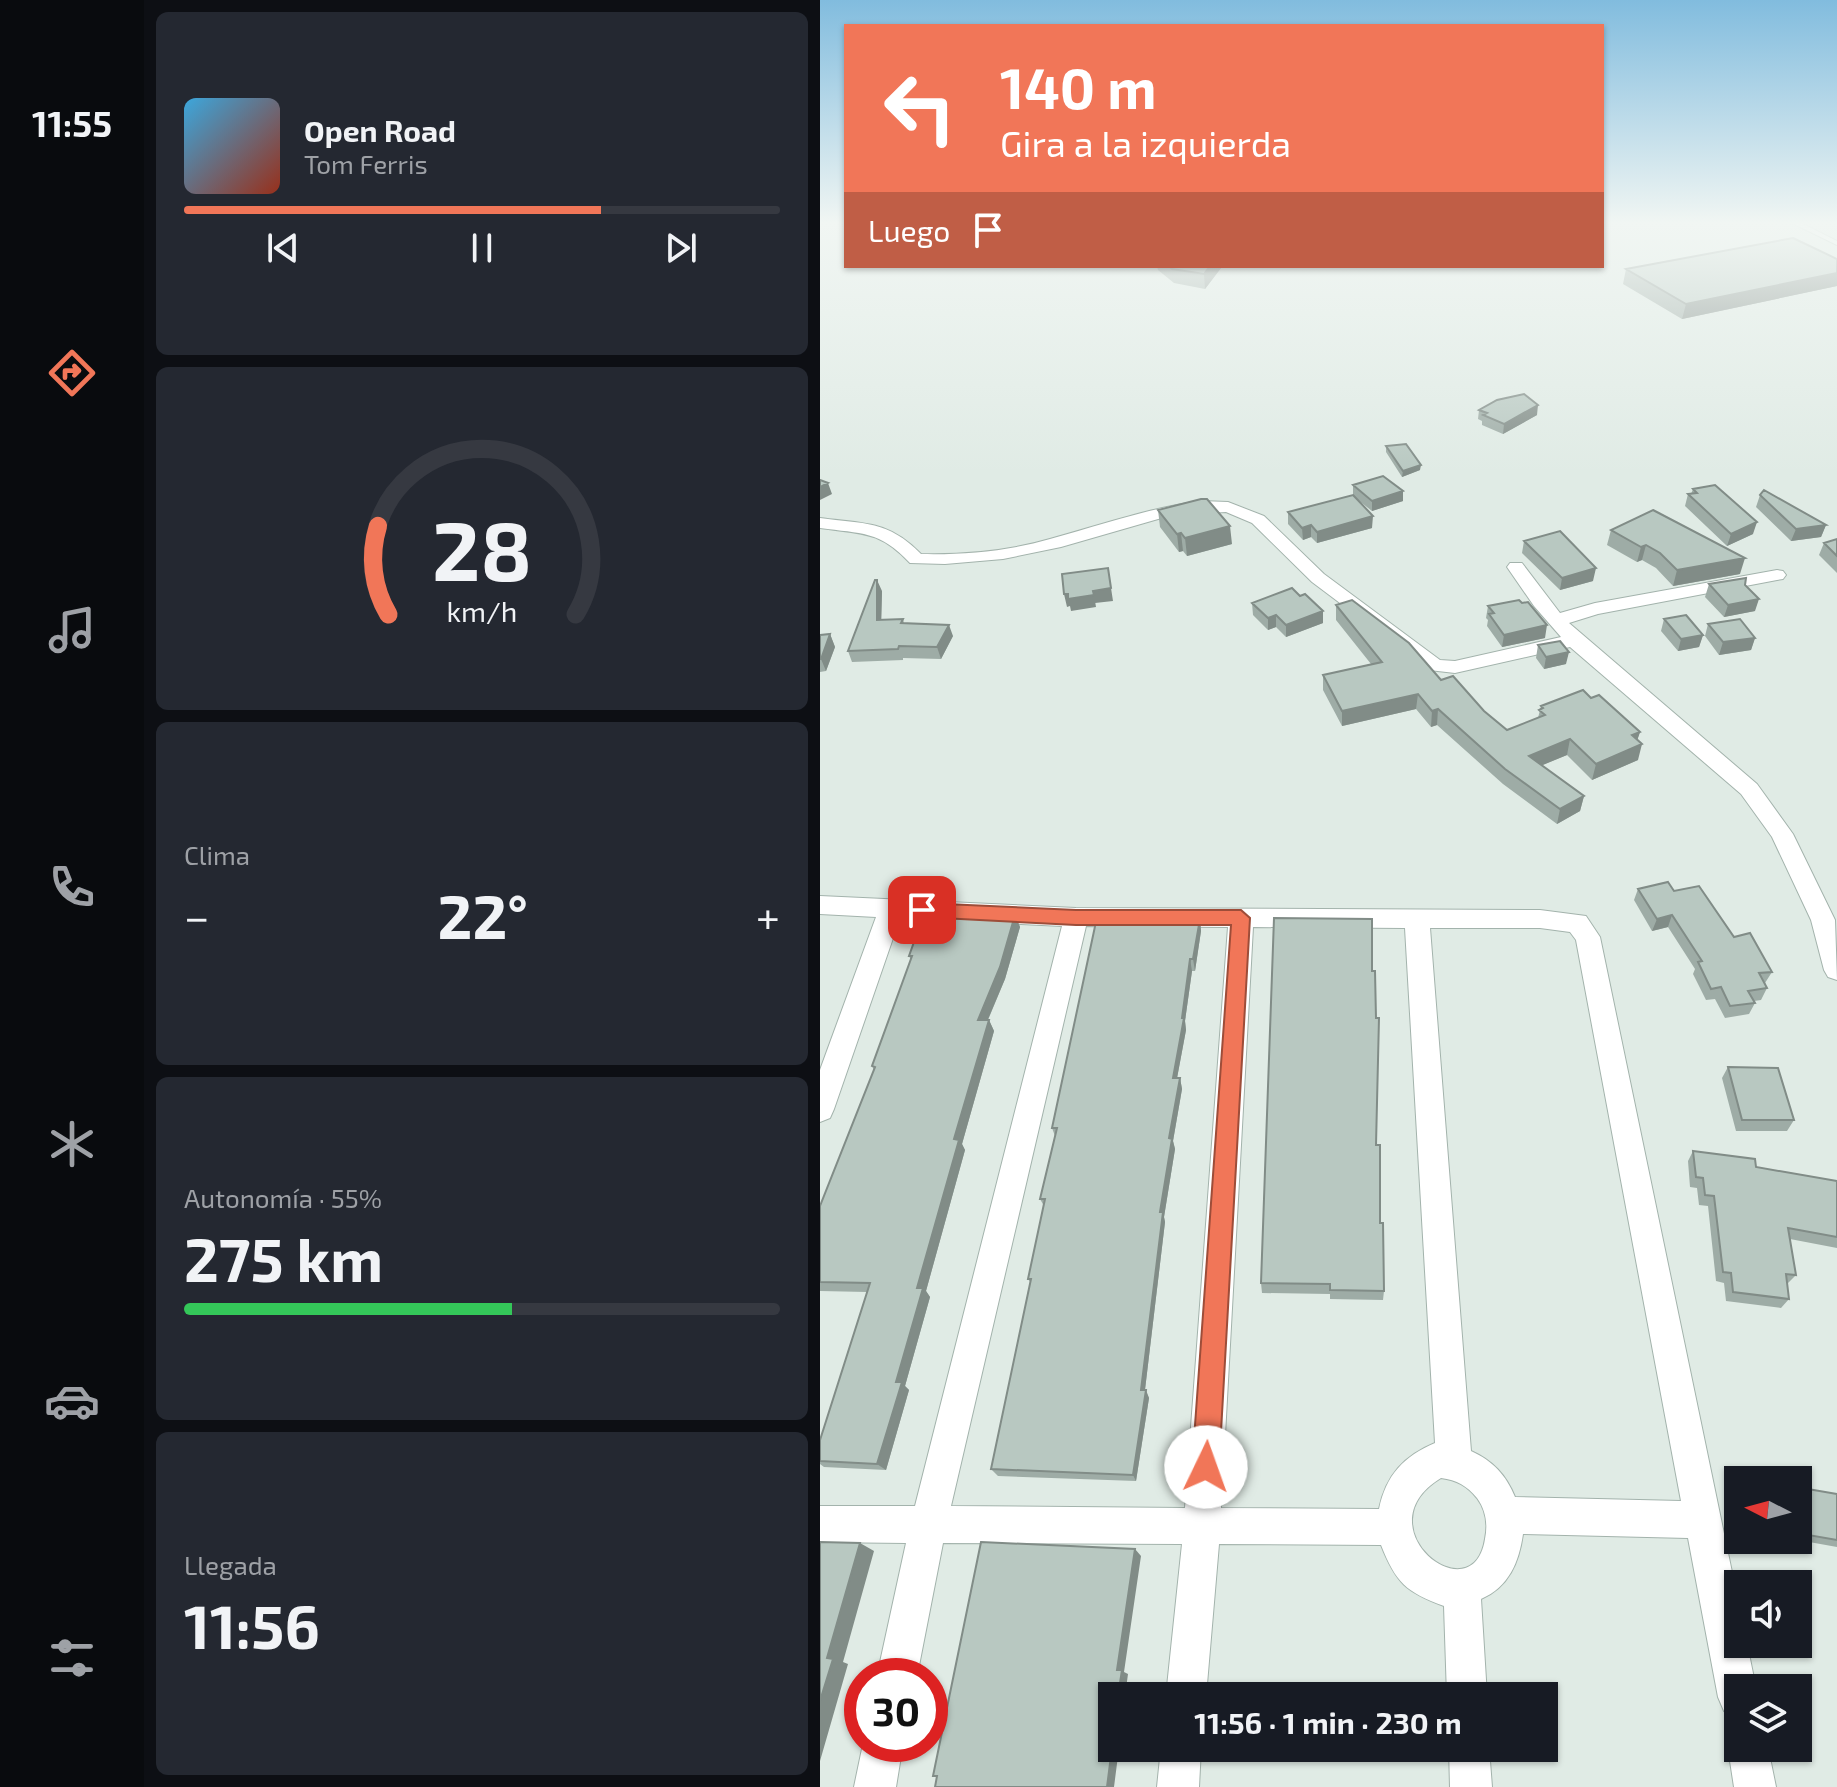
<!DOCTYPE html>
<html lang="es">
<head>
<meta charset="utf-8">
<style>
	:root { --surface:#171b24; --page:#242831; --text:#f1f3f6; --muted:#9ea1a6; --line:#363941; --accent:#f17658 }
	body { margin:0; font-family:"Exo 2",sans-serif; background:var(--page); color:var(--text); height:100vh; display:flex; flex-direction:column; font-size:30px; white-space:nowrap }
	* { box-sizing:border-box; margin:0 }
	p { font-size:26px; color:var(--muted) }
	.icon { flex:none; width:44px; height:44px; fill:none; stroke:currentColor; stroke-width:2; stroke-linecap:round; stroke-linejoin:round }
	.map { position:relative; flex:1; overflow:hidden }
	.side { display:flex; flex-direction:column; gap:12px; padding:12px; background:#0d0f14; width:676px }
	.side>* { flex:none }
	.banner { position:absolute; left:24px; top:24px; width:760px; height:244px; border-radius:0px; box-shadow:0 2px 6px #0004; background:#f17658; color:#fff; overflow:hidden }
	.needle { width:52px; rotate:276deg }
	.tools { position:absolute; left:904px; top:1466px; display:grid; gap:16px }
	.tools a { display:grid; place-items:center; width:88px; height:88px; border-radius:0px; background:var(--surface); box-shadow:0 2px 6px #0004; font-size:40px }
	.speed { position:absolute; left:24px; top:1658px; display:flex; gap:16px; font-size:40px; font-weight:700; text-align:center }
	.speed>* { display:grid; place-content:center; width:104px; height:104px; border-radius:50%; background:var(--surface); box-shadow:0 2px 6px #0004; line-height:1 }
	.speed .limit { border:12px solid #d22; background:#fff; color:#111 }
	.pin { position:absolute; display:grid; place-items:center; width:68px; height:68px; color:#fff; margin:-34px; border-radius:16px; box-shadow:0 4px 12px #0006 }
	.me { position:absolute; width:88px; margin:-44px; rotate:3deg; stroke-linejoin:round; filter:drop-shadow(0 0 6px #0008) }
	.turn { display:flex; align-items:center; gap:28px; height:168px; padding:0 24px; font-size:36px }
	.turn .icon { width:104px; height:104px; stroke-width:2.5 }
	.turn b { display:block; font-size:56px; line-height:68px }
	.then { display:flex; align-items:center; height:76px; padding:0 24px; background:#0003; gap:16px; font-size:30px }
	.big { font-size:60px; font-weight:700; line-height:1.1 }
	.side .tile { flex:1; display:flex; flex-direction:column; justify-content:center; gap:12px; min-width:0; padding:0 28px; border-radius:12px; background:var(--page) }
	.side .dial { align-items:center; gap:0 }
	.dial svg { height:208px; overflow:visible; fill:none; stroke:var(--line); stroke-width:7; stroke-linecap:round; text-anchor:middle }
	.dial text { fill:var(--text); stroke:none }
	.song { display:flex; align-items:center; gap:24px }
	.cover { width:96px; height:96px; border-radius:12px; background:linear-gradient(135deg,hsl(200 70% 55%),hsl(10 70% 35%)) }
	.played { height:8px; border-radius:4px; background:linear-gradient(90deg,var(--accent) 70%,var(--line) 70%) }
	.keys { display:flex; justify-content:space-around; direction:ltr }
	.heat { display:flex; justify-content:space-between; align-items:center; font-size:44px; direction:ltr }
	.charge { height:12px; border-radius:6px; background:linear-gradient(90deg,#34c759 55%,var(--line) 0) }
	.trip { position:absolute; left:278px; top:1682px; width:460px; height:80px; border-radius:0px; background:var(--surface); box-shadow:0 2px 6px #0004; font-weight:700; line-height:80px; text-align:center }
	main { display:flex; flex:1; min-height:0 }
	.menu { display:flex; flex-direction:column; width:144px; justify-content:space-around; align-items:center; background:#090b0e; color:var(--muted) }
	.menu .icon { width:56px; height:56px }
	.menu .selected { color:var(--accent) }
	.menu b { font-size:36px; color:var(--text) }
	.map>svg:first-child { display:block }
	.lines { fill:none; stroke-linecap:round; stroke-linejoin:round }
	.lane-casing { stroke:#a3b3ac; stroke-width:2 }
	.street-casing { stroke:#a3b3ac; stroke-width:2 }
	.lane { fill:#fff; fill-rule:evenodd }
	.street { fill:#fff; fill-rule:evenodd }
	.wall { fill:#9eaca6 }
	.shaded-wall { fill:#818c87 }
	.building { fill:#b8c8c1; stroke:#818c87; stroke-width:2 }
	.route { fill:#f17658; stroke:#9d4d39; stroke-width:2 }
</style>
</head>
<body>
<main>
<nav class="menu">
<b>11:55</b>
<svg class="icon selected" aria-label="directions" viewBox="0 0 24 24"><path d="M12 3l9 9-9 9-9-9zM9 14v-3h6M13 9l2 2-2 2"/></svg>
<svg class="icon" aria-label="music" viewBox="0 0 24 24"><path d="M9 18V5l10-2v13"/><circle cx="6" cy="18" r="3"/><circle cx="16" cy="16" r="3"/></svg>
<svg class="icon" aria-label="phone" viewBox="0 0 24 24"><path d="M5 4h4l2 5-3 2q2 4 5 5l2-3 5 2v4C11 20 4 13 5 4z"/></svg>
<svg class="icon" aria-label="climate" viewBox="0 0 24 24"><path d="M12 3v18M4 7l16 10M4 17L20 7"/></svg>
<svg class="icon" aria-label="car" viewBox="0 0 24 24"><path d="M5 17H2v-5l4-1 3-4h7l3 4 3 1v5h-3M9 17h6M6 11h13"/><circle cx="7" cy="17" r="2"/><circle cx="17" cy="17" r="2"/></svg>
<svg class="icon" aria-label="filters" viewBox="0 0 24 24"><path d="M4 7h16M4 17h16"/><circle cx="9" cy="7" r="2"/><circle cx="15" cy="17" r="2"/></svg>
</nav>
<section class="side">
<div class="tile">
<div class="song"><i class="cover"></i><div><b>Open Road</b><p>Tom Ferris</p></div></div>
<div class="played"></div>
<div class="keys"><svg class="icon" aria-label="previous" viewBox="0 0 24 24"><path d="M18 5L8 12l10 7zM5 5v14"/></svg><svg class="icon" aria-label="pause" viewBox="0 0 24 24"><path d="M8 5v14M16 5v14"/></svg><svg class="icon" aria-label="next" viewBox="0 0 24 24"><path d="M6 5l10 7-10 7zM19 5v14"/></svg></div>
</div>
<div class="tile dial"><svg viewBox="0 0 100 80">
<path d="M14 69A42 42 0 1 1 86 69"/>
<path d="M14 69A42 42 0 0 1 10 35" stroke="#f17658"/>
<text x="50" y="56" font-size="32" font-weight="700">28</text>
<text x="50" y="72" font-size="11">km/h</text>
</svg></div>
<div class="tile"><p>Clima</p>
<div class="heat"><a>−</a><b class="big">22°</b><a>+</a></div>
</div>
<div class="tile"><p>Autonomía · 55%</p><b class="big">275 km</b><div class="charge"></div></div>
<div class="tile"><p>Llegada</p><b class="big">11:56</b></div>
</section>
<div class="map">
<svg width="1017" height="1787" viewBox="0 0 1017 1787">
	<rect width="100%" height="100%" fill="#e0ebe5"/>
	<g class="lines">
		<defs>
			<path id="lane" d="M972,223H981L1017,241V245Z"/>
			<path id="street" d="M381,501L408,502L444,516L504,574L620,660L635,661L741,637L714,606L687,567L690,563H702L740,613L775,603L957,570L963,571L966,575L963,579L957,580L778,614L749,623L937,784L973,834L1015,920L1017,980L1008,977L1004,970L991,920L952,837L921,794L750,647L635,673L609,670L492,582L432,523L406,512L352,515L241,547L183,559L125,564L90,563C59,530 42,534 0,528V518C44,524 68,520 101,554C144,555 189,551 230,539C281,525 329,508 381,501Z
				M0,896L256,908L720,910L766,916L780,937L918,1601V1644H927L936,1688H918V1717L904,1711L898,1697L868,1538L703,1534C699,1562 689,1587 661,1599L667,1696H627L624,1606C586,1592 576,1583 561,1545L399,1544L386,1696H346L362,1544L123,1543L97,1676H57L86,1543L0,1542V1506H95L242,926L80,918L14,1109L10,1118L0,1122V1070L56,917L0,914ZM266,926L408,927L365,1508L131,1506ZM433,927L585,928L615,1443C584,1456 566,1475 559,1509L401,1508ZM610,928H720L750,932L756,940L861,1501L695,1497C686,1475 673,1461 651,1451ZM621,1478C637,1480 647,1486 657,1498C666,1510 668,1525 665,1539C653,1616 540,1527 621,1478Z
				M918,1732V1748H948L956,1787H914L908,1748L914,1734Z
				M43,1744H83L76,1787H34Z
				M341,1748H381L379,1787H337Z
				M629,1748H669L672,1787H630Z"/>
		</defs>
		<use href="#lane" class="lane-casing"/>
		<use href="#street" class="street-casing"/>
		<use href="#lane" class="lane"/>
		<use href="#street" class="street"/>
	</g>
	<path class="wall" d="M1017,259V286L862,319L803,284L806,269Z
		M337,266H400L401,268L385,289L354,283L338,270Z
		M659,410L717,415L683,434L662,425V421L658,419Z
		M566,446L600,470L582,477L566,452Z
		M533,485L583,501L552,511L533,496Z
		M873,489L933,534L907,546L865,506L868,494H871Z
		M940,495L1006,525L1001,537L971,541L936,507Z
		M338,510L412,544L367,556L363,551L359,552L340,527Z
		M468,512L552,528L497,543L491,537L483,540L468,524Z
		M791,530L920,574L853,586L836,568L822,560L817,562L787,545Z
		M1017,539V573L999,555L1004,543Z
		M704,541L773,581L740,590L702,553Z
		M889,584L925,585L935,611L904,617L885,597Z
		M62,591L61,620L83,619L84,623L133,636L121,659L83,658V660L32,662L28,651Z
		M480,596L503,611V623L466,637L456,627L448,630L433,615L432,603Z
		M516,605L664,711L687,730L718,718L721,706L771,698L820,732L817,740L818,760L772,780L747,755L722,765L764,796L760,811L737,824L683,784L617,725L611,727L596,709L522,726L503,690V675L551,664L516,620Z
		M668,606L725,638L682,647L667,626L668,620L666,618Z
		M844,619L883,635L879,647L858,651L841,631Z
		M888,624L935,638L931,650L899,655L885,636Z
		M10,634L15,647L6,671L0,672V635Z
		M718,645L746,664L724,669L716,658Z
		M818,889L854,891L914,937L952,972L945,983L947,988L941,1000L934,1001L935,1003L929,1014L905,1018L895,999L886,1000L873,974L875,969L848,927L832,931L814,900Z
		M195,915L200,927L185,979L168,1020H169L174,1031L142,1144L145,1150L106,1291L110,1297L85,1386L89,1390L66,1470L4,1467L0,1464V1440L47,1292L0,1291V1206L54,1070L52,1066L91,960L89,956Z
		M380,919L381,931L375,971H372L365,1021L366,1030L357,1078H360L362,1089L353,1141L355,1149L344,1217L345,1222L325,1390L329,1398L316,1481L178,1476L171,1469L211,1283L208,1279L224,1206L220,1199L235,1136L232,1128Z
		M552,971L556,1145L564,1291L563,1300L510,1299V1294L442,1293L441,1283Z
		M908,1067L974,1120L967,1131H916L902,1078Z
		M873,1151L936,1167L1017,1181V1248L970,1239L976,1275L967,1284L969,1299L961,1308L906,1301L904,1283L896,1281L888,1206L879,1205L877,1188L870,1187L868,1161Z
		M982,1488L1017,1494V1547L978,1540V1491Z"/>
	<path class="shaded-wall" d="M390,266H400L401,268L385,289L384,274Z
		M1017,273V286L862,319L866,304Z
		M718,405L717,415L683,434L684,424Z
		M601,465L600,470L582,477L583,471Z
		M8,483L12,494L0,500V487Z
		M583,491V501L552,511V501Z
		M553,516L552,528L497,543V532Z
		M937,522L933,534L907,546L911,534Z
		M491,525V537L483,540L482,528Z
		M1006,525L1001,537L971,541L976,529Z
		M410,526L412,544L367,556L365,538Z
		M361,533L363,551L359,552L357,534Z
		M826,545L822,560L817,562L821,547Z
		M925,558L920,574L853,586L857,570Z
		M776,568L773,581L740,590L742,578Z
		M57,580L62,591L61,631L57,620Z
		M291,588L293,601L275,603L273,591Z
		M244,594L274,595L276,607L251,611L250,606L247,607Z
		M939,599L935,611L904,617L908,605Z
		M503,611V623L466,637V625Z
		M456,615V627L448,630V618Z
		M129,625L133,636L121,659L117,647Z
		M727,625L725,638L682,647L684,635Z
		M10,634L15,647L6,671L1,659Z
		M883,635L879,647L858,651L861,639Z
		M935,638L931,650L899,655L903,642Z
		M749,652L746,664L724,669L726,657Z
		M598,694L596,709L522,726V711Z
		M618,709L617,725L611,727L612,711Z
		M820,732L815,747L822,744L818,760L772,780L776,764L812,735Z
		M750,739L747,755L706,772L709,756Z
		M764,796L760,811L737,824L740,809Z
		M195,915L200,927L185,979L163,1031L158,1020Z
		M852,915L848,927L832,931L837,919Z
		M380,919L381,931L375,971L373,959Z
		M370,959L372,971L365,1021L366,1030L355,1089L353,1078Z
		M169,1020L174,1031L142,1144L145,1150L106,1291L110,1297L85,1386L89,1390L66,1470L57,1464L97,1288L134,1139Z
		M360,1078L362,1089L353,1141L355,1149L344,1217L345,1222L324,1398L321,1390L340,1212L349,1138Z
		M326,1390L329,1398L316,1481L313,1475Z
		M40,1543L54,1551L23,1662L28,1664L0,1761V1701L7,1658Z
		M315,1549L321,1556L304,1672L308,1674L305,1696H298L297,1670Z
		M292,1748H299L294,1787H287Z"/>
	<path class="building" d="M973,238L1017,259V273L866,304L806,269Z
		M349,266H390L384,274L352,269Z
		M704,394L718,405L684,424L663,415L667,413L659,410L677,400Z
		M586,444L601,465L583,471L566,446Z
		M563,476L583,491L552,501L533,485Z
		M0,480L8,483L0,487Z
		M895,485L937,522L911,534L868,494L877,493L873,489Z
		M944,490L1006,525L976,529L940,495Z
		M533,495L553,516L497,532L491,525L482,528L468,512Z
		M381,499H387L410,526L365,538L361,533L357,534L338,510Z
		M833,510L925,558L857,570L840,553L826,545L821,547L791,530Z
		M740,531L776,568L742,578L704,541Z
		M1017,539V556L1004,543Z
		M288,568L291,588L273,591L274,595L248,599V594H244L242,574Z
		M926,578L925,585L939,599L908,605L889,584Z
		M55,580H57V620L83,619L81,623L129,625L117,647L79,646L78,649L28,651Z
		M472,588L480,596L485,594L503,611L466,625L456,615L448,618L432,603Z
		M532,600L589,643L621,680L633,676L664,711L687,730L725,715L719,710L723,708L721,706L763,690L771,698L779,695L820,732L812,735L822,744L776,764L750,739L709,756L764,796L740,809L685,769L618,709L612,711L598,694L522,711L503,675L562,662L516,605Z
		M699,600L702,603L708,602L727,625L684,635L669,614L674,613L668,606Z
		M866,615L883,635L861,639L844,619Z
		M920,619L935,638L903,642L888,624Z
		M10,634L1,659H0V635Z
		M740,641L749,652L726,657L718,645Z
		M848,882L854,891L879,886L914,937L930,933L952,972L939,973L947,988L928,991L935,1003L910,1006L901,987L891,989L878,962L882,961L852,915L837,919L818,889Z
		M104,914L195,915L180,967L158,1020H169L134,1139L139,1140L97,1288H103L76,1382H82L57,1464L0,1461V1440L50,1283L0,1282V1206L55,1067L52,1066L92,956H89Z
		M277,917L380,919L373,959H370L362,1018H364L353,1078H360L349,1138L352,1139L340,1212H343L321,1390H326L313,1475L171,1469L211,1279H208L225,1199H220L237,1128H232Z
		M454,918L552,919V971H555L556,1018H559L556,1145H560V1223H563L564,1291L510,1290V1284L441,1283Z
		M908,1067L958,1068L974,1120H922Z
		M873,1151L935,1159L936,1167L1017,1181V1237L968,1228L976,1275L966,1274L969,1299L913,1292L911,1273L903,1272L894,1196L885,1195L883,1178L876,1177Z
		M982,1488L1017,1494V1540L988,1535Z
		M0,1542L40,1543L7,1658L13,1659L0,1701Z
		M161,1542L315,1549L297,1670H302L298,1696H292V1748L287,1787H115L117,1776H113Z"/>
	<linearGradient id="sky" x2="0" y2="1"><stop stop-color="#81bcde"/><stop offset="0.47" stop-color="#f1f6f3"/><stop offset="1" stop-color="#f1f6f3" stop-opacity="0"/></linearGradient>
	<rect width="1017" height="474" fill="url(#sky)"/>
	<path class="route" d="M102,903L256,910H421L430,918L399,1467L395,1476L386,1480L376,1476L372,1467L411,925H256L102,917L93,910Z"/>
</svg>
<div class="tools">
<a><svg class="needle" viewBox="-14 -14 28 28"><path d="M0-13l5 13h-10z" fill="#e53935"/><path d="M0 13l5-13h-10z" fill="#9ea1a6"/></svg></a>
<a><svg class="icon" aria-label="sound" viewBox="0 0 24 24"><path d="M4 9h4l5-4v14l-5-4H4zM17 9q2 3 0 6"/></svg></a>
<a><svg class="icon" aria-label="layers" viewBox="0 0 24 24"><path d="M12 4l9 5-9 5-9-5zM3 14l9 5 9-5"/></svg></a>
</div>
<div class="speed"><div class="limit">30</div></div>
<div class="pin" style="left:102px;top:910px;background:#d93025"><svg class="icon" aria-label="arrive" viewBox="0 0 24 24"><path d="M6 21V4h12l-3 4 3 4H6"/></svg></div>
<svg class="me" style="left:386px;top:1467px" viewBox="-20 -20 40 40"><circle r="19" fill="#fff"/><path d="M0-13L10 11 0 6-10 11z" fill="#f17658"/></svg>
<div class="trip">11:56 · 1 min · 230 m</div>
<div class="banner">
<div class="turn"><svg class="icon" aria-label="left" viewBox="0 0 24 24"><path d="M17 20v-9H6M10 6l-5 5 5 5"/></svg><div><b>140 m</b>Gira a la izquierda</div></div>
<div class="then">Luego<svg class="icon" aria-label="arrive" viewBox="0 0 24 24"><path d="M6 21V4h12l-3 4 3 4H6"/></svg></div>
</div>
</div>
</main>
</body>
</html>
